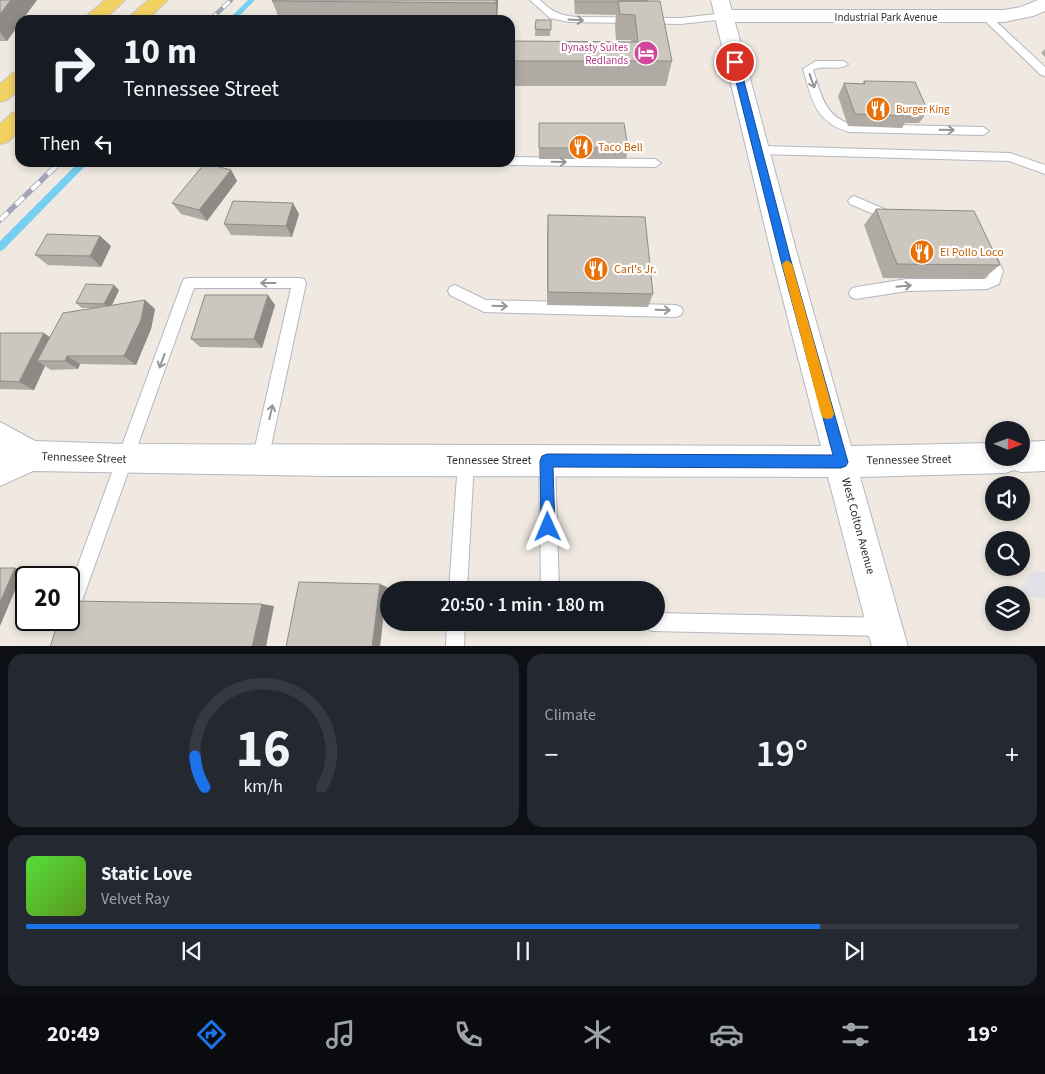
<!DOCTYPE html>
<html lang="en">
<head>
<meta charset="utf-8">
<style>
	:root { --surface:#171b24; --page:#242831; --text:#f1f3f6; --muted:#9ea1a6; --line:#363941; --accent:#1a73e8 }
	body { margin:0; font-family:"Source Sans 3",sans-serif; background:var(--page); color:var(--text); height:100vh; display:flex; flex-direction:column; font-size:19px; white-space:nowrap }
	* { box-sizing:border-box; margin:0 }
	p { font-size:16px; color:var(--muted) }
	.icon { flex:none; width:28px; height:28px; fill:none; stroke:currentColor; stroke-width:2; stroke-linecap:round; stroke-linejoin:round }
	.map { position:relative; height:646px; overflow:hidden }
	.side { display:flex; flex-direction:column; gap:8px; padding:8px; background:#0d0f14; flex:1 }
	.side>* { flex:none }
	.banner { position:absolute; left:15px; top:15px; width:500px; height:152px; border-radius:15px; box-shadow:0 2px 8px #0003; background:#171b24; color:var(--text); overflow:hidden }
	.needle { width:32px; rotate:91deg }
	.tools { position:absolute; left:985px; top:421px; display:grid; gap:10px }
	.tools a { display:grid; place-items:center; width:45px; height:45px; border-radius:50%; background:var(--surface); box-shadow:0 2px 8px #0003; font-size:25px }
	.speed { position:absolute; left:15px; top:566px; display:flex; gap:10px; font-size:25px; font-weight:700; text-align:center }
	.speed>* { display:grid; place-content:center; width:65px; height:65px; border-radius:50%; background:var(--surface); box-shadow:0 2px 8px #0003; line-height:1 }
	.speed .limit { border:2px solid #111; border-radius:8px; background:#fff; color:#111 }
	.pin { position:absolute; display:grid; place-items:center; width:42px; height:42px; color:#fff; margin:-21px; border:2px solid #fff; border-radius:50%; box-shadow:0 1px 5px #0007 }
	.me { position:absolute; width:55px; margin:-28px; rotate:359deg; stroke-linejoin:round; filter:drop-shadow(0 0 4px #0008) }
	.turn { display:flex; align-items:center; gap:18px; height:105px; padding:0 25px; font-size:22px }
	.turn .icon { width:65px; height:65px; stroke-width:2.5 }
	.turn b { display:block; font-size:35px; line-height:42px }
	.then { display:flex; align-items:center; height:48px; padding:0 25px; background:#0003; gap:10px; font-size:19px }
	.big { font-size:38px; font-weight:600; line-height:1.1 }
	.side .widget { flex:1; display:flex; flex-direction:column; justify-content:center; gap:8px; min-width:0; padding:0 18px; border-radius:15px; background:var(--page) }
	.side .dial { align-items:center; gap:0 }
	.dial svg { height:130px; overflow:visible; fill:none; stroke:var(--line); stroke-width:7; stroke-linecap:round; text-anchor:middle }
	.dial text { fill:var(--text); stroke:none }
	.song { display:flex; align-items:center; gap:15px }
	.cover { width:60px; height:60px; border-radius:8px; background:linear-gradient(135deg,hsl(110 70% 55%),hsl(90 70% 35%)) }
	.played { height:5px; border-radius:2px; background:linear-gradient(90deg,var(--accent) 80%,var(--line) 80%) }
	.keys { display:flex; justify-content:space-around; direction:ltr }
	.heat { display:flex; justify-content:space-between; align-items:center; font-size:28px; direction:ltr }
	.side .tiles { flex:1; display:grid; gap:8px; grid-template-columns:1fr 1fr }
	.widget:last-child { grid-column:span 2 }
	.trip { position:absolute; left:380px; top:581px; width:285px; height:50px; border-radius:25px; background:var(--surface); box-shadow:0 2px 8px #0003; font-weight:600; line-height:50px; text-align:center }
	.tab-bar { display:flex; height:80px; justify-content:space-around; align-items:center; background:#090b0e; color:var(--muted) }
	.tab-bar .icon { width:35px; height:35px }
	.tab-bar .active { color:var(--accent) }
	.tab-bar b { font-size:22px; color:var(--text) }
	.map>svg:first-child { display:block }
	.industrial { fill:#e3e1e8 }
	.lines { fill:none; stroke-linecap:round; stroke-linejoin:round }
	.stream { fill:#75cff0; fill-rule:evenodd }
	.lane-casing { stroke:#b4b7c1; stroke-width:2 }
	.street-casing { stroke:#b4b7c1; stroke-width:2 }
	.secondary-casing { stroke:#b4b7c1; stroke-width:2 }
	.primary-casing { stroke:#c9c9c9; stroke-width:2 }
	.lane { fill:#fff; fill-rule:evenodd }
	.street { fill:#fff; fill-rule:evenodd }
	.secondary { fill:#fff; fill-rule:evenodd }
	.primary { fill:#f2d163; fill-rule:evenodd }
	.rail-far1-casing { stroke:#a3a6b8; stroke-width:4.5 }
	.rail-casing { stroke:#a3a6b8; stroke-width:5.5 }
	.rail-far1 { stroke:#fff; stroke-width:3; stroke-dasharray:9; stroke-linecap:butt }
	.rail { stroke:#fff; stroke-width:4; stroke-dasharray:11; stroke-linecap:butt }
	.wall { fill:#afaba4 }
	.shaded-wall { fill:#8e8b86 }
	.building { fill:#cbc7bf; stroke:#8e8b86 }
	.oneway { stroke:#969696 }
	.route { fill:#1a73e8; stroke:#114b97 }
	.slow { fill:#f59e0b }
	.labels { text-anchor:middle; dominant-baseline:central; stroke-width:4.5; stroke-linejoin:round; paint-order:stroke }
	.far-street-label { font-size:11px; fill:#2e2e2e; stroke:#fff }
	.far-hotel-label { font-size:11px; fill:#b23c85; stroke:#fff; text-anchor:end }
	.far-food-label { font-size:11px; fill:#c56008; stroke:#fff; text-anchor:start }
	.food-label { font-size:12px; fill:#c56008; stroke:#fff; text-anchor:start }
	.street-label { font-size:12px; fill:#2e2e2e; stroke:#fff }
</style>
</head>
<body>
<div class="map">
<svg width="1045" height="647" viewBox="0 0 1045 647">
	<rect width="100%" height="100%" fill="#efe9e1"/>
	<path class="industrial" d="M1032,571L1045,572V598L1017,595Z"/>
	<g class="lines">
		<path class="stream" d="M248,0H255L235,20H228Z
			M79,162H89L3,250L0,251V241Z"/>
		<defs>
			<path id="lane" d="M530,0H540C552,12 561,16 577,17L681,18L725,13L730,16L725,19L681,24L569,22L550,18Z
				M986,14L989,15L1045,67V76L1041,75L983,19V15Z
				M816,61H843L848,64C839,72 824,64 813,70C821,94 824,115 850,124L983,127L989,131L983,135L849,132C815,122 812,100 803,69Z
				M758,146L1010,153L1045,165V174L1009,161L758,154L752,150Z
				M510,157L655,159L661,163L655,167L510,165L505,162H510Z
				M854,196L896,214L898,217L896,220L892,222L850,204L848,201L850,198Z
				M988,248L993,249L1003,271L999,284L987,289L907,291L856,299L851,297L849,293L851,289L856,287L907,279H985L988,277L989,271L982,253L983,249Z
				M189,278H299L304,279L306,283L268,460L266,465L260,468L254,465L252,460L291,288H194L78,612L75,618L69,621L67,620H69V589L182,283L184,279Z
				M455,285L486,300L676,305L681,307L683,311L681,315L676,317L484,312L450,295L448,291L450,287Z
				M466,453L472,456L474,461L467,590H449L458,461L460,456Z
				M547,453L553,456L555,461L559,590H541L539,461L541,456Z
				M656,613L884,618L890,621L893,627L890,633L884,636L652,631L646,628L643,622H656Z
				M447,622H465L464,647H446Z"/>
			<path id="street" d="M1038,0H1045V11L1033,16L1004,22H725L718,20L716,16L718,12L725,10H1004L1021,7Z"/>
			<path id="secondary" d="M711,0H729L799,261L851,446L994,443V458H1021V442L1045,441V471L1021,472L1014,470L1005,473L860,477L908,647H872L828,477L330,476L33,471L0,486V422L35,441L125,444L821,446L773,261Z"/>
			<path id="primary" d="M105,0H125L104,20H82Z
				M148,0H168L147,20H126Z
				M20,71V89L7,100L0,102V84L13,73Z
				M20,111V130L8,142L0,144V124L12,113Z"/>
		</defs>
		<use href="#lane" class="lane-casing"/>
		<use href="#street" class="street-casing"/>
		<use href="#secondary" class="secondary-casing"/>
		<use href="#primary" class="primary-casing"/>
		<use href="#lane" class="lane"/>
		<use href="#street" class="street"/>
		<use href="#secondary" class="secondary"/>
		<use href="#primary" class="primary"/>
		<defs>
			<path id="rail-far1" d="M210,20L231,0
				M53,170L61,162"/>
			<path id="rail" d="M0,220L54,168"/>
		</defs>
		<use href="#rail-far1" class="rail-far1-casing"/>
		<use href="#rail" class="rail-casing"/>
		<use href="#rail-far1" class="rail-far1"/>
		<use href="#rail" class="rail"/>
	</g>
	<path class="wall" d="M0,0H37L22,20H20V23L7,41H0Z
		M273,0H498L497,20H280L272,1Z
		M574,0H648L672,61L666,86H510V41L631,42V40H616L615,26L616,15L575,14Z
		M536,20H551L550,36H535Z
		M1045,49V57L1041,53Z
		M864,81L928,111L919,123H905L902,128L848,126L838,96L844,83L862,84Z
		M539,123L628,148L626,159H539Z
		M231,170L237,181L207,221L181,214L172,203Z
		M876,209L1000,265L983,279L883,278L864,225Z
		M299,214L292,237L231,235L224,224Z
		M548,215L653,294L648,307L547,305V230Z
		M100,236L111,246L101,267L48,265L35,255Z
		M119,290L112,305L145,300L155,309L151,329L136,365L80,364L78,369L51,370L45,366L34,390L0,389V333L50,338L93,308H82L76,303Z
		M275,305L262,348L200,347L191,339Z"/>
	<path class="shaded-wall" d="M11,0H37L22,20H20V23L7,41L0,32V14Z
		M496,0H498L497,20H496Z
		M231,170L237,181L207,221L199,210Z
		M293,203L299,214L292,237L286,226Z
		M100,236L111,246L101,267L90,256Z
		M114,285L119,290L110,309L104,304Z
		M268,295L275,305L262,348L254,339Z
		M145,300L155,309L151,329L136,365L124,356Z
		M44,333L57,342L37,361L45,366L34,390L19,382Z
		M67,356L80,364L78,369L65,361Z
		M15,568L24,569L0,626V602Z
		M380,584L387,587L380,647H372Z
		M262,604L274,606L266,647H252Z"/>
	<path class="building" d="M0,0H11L0,14Z
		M273,0H496V3L272,1Z
		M576,0H648V1H618L619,2H576Z
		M618,1H660L672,61H510V41L638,42L635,15L620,14Z
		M536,20H551V30L535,29Z
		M864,81L915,82L928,111H908L910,116L855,114L844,83L865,84Z
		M539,123H624L628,148H539Z
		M205,163L231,170L199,210L172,203Z
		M233,201L293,203L286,226L224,224Z
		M876,209L974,211L1000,265L897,264Z
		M548,215L645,217L653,294L548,292Z
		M47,234L100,236L90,256L35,255Z
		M86,284L114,285L104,304L76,303Z
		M205,295H268L254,339H191Z
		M145,300L141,320L124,356H67L65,361H37L63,313Z
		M0,333H44L19,382L0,381Z
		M0,568H15L0,602Z
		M299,582L380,584L372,647H286Z
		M69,601L262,604L252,647H50L59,620H69Z"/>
	<defs><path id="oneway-shaft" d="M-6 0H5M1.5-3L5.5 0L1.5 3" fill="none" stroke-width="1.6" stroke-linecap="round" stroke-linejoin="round" transform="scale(1.25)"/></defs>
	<g class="oneway">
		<use href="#oneway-shaft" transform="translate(576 20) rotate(3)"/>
		<use href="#oneway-shaft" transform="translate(812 81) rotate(71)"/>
		<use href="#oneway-shaft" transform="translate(947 130) rotate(1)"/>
		<use href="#oneway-shaft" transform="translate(559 162) rotate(1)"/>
		<use href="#oneway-shaft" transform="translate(268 283) rotate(-180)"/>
		<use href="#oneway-shaft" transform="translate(904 286) rotate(-6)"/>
		<use href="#oneway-shaft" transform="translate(500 306) rotate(2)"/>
		<use href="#oneway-shaft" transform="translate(663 310) rotate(2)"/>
		<use href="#oneway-shaft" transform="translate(162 361) rotate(110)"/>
		<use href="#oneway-shaft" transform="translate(271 412) rotate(-77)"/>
	</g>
	<path class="route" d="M735,59L739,62L791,261L848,462L846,466L841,468L553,467L555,527L553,531L548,533L543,531L541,527L540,461L542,456L547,454L833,455L781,261L731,62Z"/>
	<path class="slow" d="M787,260L792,264L834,414L832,418L828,419L823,418L821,414L782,264Z"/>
	<defs>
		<symbol id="hotel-disc" viewBox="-11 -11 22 22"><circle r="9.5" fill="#d1479c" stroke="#fff"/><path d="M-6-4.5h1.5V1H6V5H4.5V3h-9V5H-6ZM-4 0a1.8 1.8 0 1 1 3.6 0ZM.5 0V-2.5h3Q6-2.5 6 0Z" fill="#fff"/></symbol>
		<symbol id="restaurant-disc" viewBox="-11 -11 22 22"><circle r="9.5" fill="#e8710a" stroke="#fff"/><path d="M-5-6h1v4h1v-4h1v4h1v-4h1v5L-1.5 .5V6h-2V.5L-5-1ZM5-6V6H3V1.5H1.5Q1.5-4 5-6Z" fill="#fff"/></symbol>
	</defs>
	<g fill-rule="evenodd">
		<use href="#hotel-disc" x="632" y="39" width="28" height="28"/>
		<use href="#restaurant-disc" x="864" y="95" width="28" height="28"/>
		<use href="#restaurant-disc" x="567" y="133" width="28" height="28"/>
		<use href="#restaurant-disc" x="908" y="238" width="28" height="28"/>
		<use href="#restaurant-disc" x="582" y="255" width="28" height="28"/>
	</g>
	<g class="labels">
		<g class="far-street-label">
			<text x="886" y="17">Industrial Park Avenue</text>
		</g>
		<g class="far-hotel-label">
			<text x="628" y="47">Dynasty Suites<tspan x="628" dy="13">Redlands</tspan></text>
		</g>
		<g class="far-food-label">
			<text x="896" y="109">Burger King</text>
		</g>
		<g class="food-label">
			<text x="598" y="147">Taco Bell</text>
			<text x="940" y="252">El Pollo Loco</text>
			<text x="614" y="269">Carl's Jr.</text>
		</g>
		<g class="street-label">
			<text transform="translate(84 458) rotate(2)">Tennessee Street</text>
			<text x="489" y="460">Tennessee Street</text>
			<text transform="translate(909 460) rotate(-1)">Tennessee Street</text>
			<text transform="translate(858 526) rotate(75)">West Colton Avenue</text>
		</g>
	</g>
</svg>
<div class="tools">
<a><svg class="needle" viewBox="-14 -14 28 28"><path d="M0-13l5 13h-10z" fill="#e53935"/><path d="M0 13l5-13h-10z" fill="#9ea1a6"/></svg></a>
<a><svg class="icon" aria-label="sound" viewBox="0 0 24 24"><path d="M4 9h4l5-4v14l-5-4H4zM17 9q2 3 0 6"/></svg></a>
<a><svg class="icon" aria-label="search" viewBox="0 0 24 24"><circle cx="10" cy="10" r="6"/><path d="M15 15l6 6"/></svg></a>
<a><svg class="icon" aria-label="layers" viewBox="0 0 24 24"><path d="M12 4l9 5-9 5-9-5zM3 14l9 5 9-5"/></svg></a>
</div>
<div class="speed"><div class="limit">20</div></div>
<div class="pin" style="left:735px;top:62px;background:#d93025"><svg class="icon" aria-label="arrive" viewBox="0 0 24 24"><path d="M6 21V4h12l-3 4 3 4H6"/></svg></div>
<svg class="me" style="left:548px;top:527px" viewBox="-20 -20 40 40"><path d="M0-17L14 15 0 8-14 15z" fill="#1a73e8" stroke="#fff" stroke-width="4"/></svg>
<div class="trip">20:50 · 1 min · 180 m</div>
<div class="banner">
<div class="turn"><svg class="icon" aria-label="right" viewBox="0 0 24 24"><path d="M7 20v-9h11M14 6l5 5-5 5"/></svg><div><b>10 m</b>Tennessee Street</div></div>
<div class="then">Then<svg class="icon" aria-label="left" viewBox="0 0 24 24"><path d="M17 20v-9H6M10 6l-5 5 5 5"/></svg></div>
</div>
</div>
<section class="side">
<div class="tiles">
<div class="widget dial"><svg viewBox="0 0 100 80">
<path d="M14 69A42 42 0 1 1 86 69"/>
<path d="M14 69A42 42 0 0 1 8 50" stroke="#1a73e8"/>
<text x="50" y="56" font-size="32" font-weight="700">16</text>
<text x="50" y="72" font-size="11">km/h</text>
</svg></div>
<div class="widget"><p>Climate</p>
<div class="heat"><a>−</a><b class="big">19°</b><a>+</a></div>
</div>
<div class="widget">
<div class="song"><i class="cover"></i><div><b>Static Love</b><p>Velvet Ray</p></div></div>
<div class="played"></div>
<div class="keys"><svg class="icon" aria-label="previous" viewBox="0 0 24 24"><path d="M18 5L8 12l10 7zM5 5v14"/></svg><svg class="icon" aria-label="pause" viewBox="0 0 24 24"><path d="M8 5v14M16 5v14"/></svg><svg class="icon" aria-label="next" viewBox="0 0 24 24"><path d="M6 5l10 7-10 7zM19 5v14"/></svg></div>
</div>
</div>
</section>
<nav class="tab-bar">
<b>20:49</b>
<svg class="icon active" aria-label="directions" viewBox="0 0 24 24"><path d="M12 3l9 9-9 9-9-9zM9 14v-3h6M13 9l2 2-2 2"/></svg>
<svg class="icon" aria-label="music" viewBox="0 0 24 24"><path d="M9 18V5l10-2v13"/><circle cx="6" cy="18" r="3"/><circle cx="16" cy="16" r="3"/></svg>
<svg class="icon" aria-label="phone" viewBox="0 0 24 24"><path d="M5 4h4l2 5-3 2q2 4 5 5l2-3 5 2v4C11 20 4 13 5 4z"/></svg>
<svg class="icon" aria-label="climate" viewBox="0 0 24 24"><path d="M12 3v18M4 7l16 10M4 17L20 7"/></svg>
<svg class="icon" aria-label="car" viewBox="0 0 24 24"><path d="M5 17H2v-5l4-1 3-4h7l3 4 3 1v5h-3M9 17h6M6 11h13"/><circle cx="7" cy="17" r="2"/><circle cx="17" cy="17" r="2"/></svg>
<svg class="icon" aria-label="filters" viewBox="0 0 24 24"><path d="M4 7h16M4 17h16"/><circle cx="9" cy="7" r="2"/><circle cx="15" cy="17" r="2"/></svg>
<b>19°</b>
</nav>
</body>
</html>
